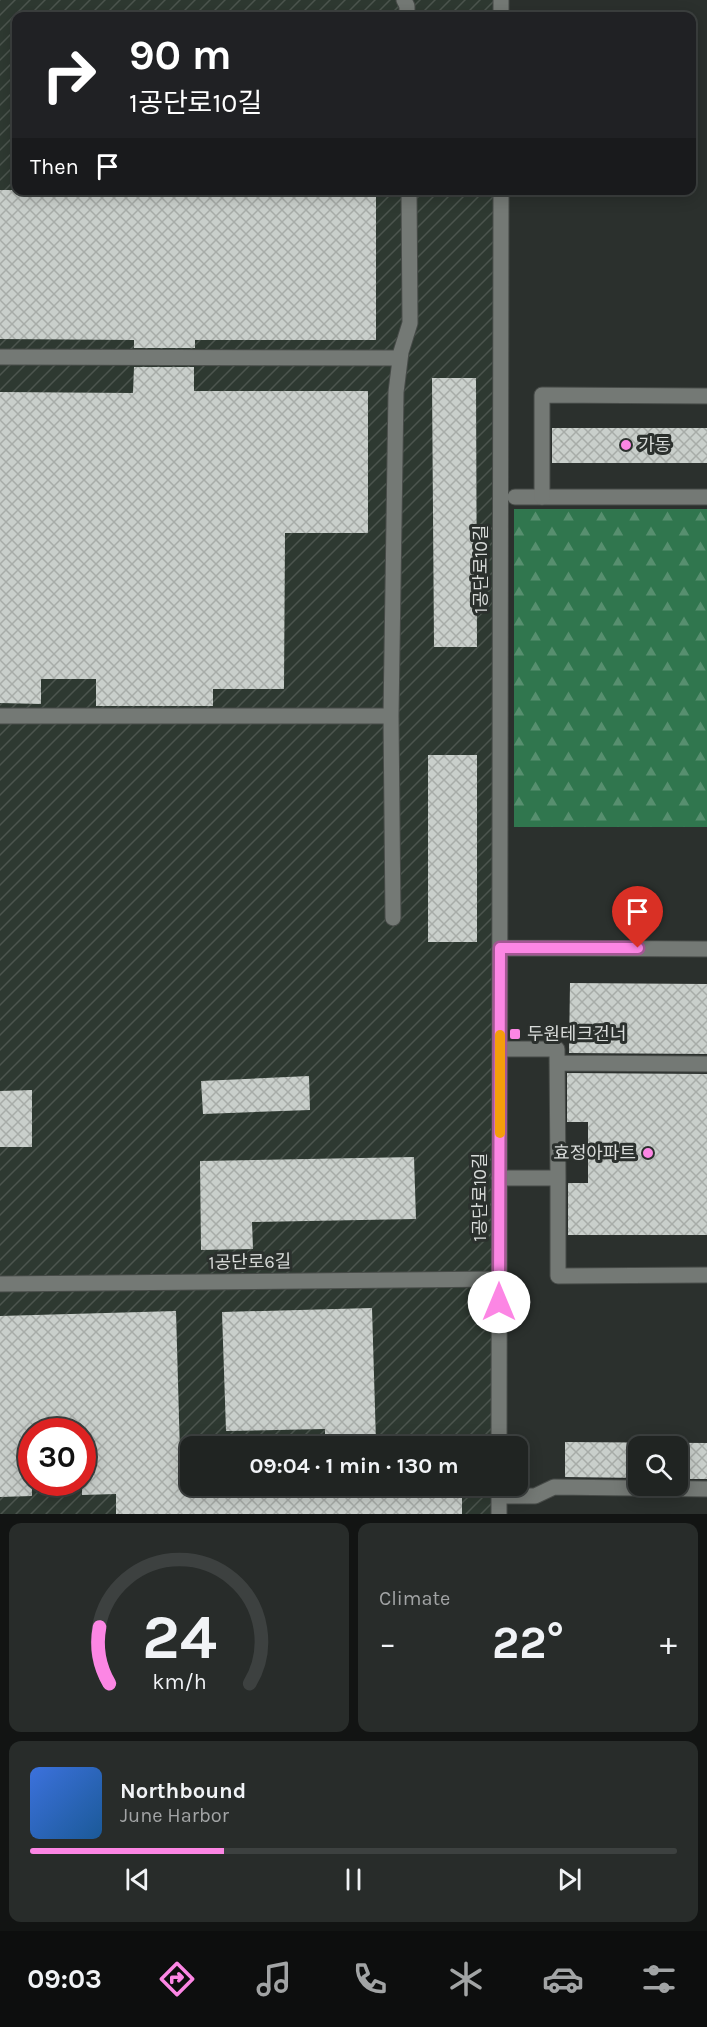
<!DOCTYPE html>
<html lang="en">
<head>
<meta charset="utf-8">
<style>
	:root { --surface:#202422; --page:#282c2a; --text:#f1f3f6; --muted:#a2a4a5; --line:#3d4140; --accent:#fc86e4 }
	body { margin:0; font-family:Karla,"Noto Sans KR",sans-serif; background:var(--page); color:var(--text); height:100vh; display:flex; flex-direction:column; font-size:22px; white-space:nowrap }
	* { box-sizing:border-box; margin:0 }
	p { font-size:20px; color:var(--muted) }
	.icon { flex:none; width:33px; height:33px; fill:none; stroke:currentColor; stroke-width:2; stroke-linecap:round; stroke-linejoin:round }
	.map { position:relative; height:1514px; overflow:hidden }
	.sheet { display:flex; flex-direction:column; gap:9px; padding:9px; background:#121413; flex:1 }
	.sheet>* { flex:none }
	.hud { position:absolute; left:12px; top:12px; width:684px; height:183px; border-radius:12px; box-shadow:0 3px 15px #0003,0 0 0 2px var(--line); background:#202124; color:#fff; overflow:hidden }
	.tools { position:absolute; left:628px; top:1436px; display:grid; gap:12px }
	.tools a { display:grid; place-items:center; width:60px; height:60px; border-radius:12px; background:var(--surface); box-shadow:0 3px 15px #0003,0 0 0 2px var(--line); font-size:30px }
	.speed { position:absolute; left:18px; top:1418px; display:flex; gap:12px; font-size:30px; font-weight:700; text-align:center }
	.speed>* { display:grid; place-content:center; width:78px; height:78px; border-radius:50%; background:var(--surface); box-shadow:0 3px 15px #0003,0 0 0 2px var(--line); line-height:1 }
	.speed .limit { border:9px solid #d22; background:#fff; color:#111 }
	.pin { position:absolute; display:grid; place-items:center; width:51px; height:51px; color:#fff; margin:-62px -26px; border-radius:50% 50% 50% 0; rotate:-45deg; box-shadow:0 0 6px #0007 }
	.pin .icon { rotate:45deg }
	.me { position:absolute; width:66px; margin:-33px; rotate:0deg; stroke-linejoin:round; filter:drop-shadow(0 0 4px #0008) }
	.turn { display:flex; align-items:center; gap:21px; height:126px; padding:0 18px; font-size:27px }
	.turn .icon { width:78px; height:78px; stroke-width:2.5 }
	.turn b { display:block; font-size:42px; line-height:51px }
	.then { display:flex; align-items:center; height:57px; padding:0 18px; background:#0003; gap:12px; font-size:22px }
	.big { font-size:45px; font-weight:700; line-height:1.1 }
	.sheet .tile { flex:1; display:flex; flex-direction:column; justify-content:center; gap:9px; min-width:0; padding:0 21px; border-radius:12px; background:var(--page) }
	.sheet .dial { align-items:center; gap:0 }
	.dial svg { height:156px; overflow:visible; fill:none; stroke:var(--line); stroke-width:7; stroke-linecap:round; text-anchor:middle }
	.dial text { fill:var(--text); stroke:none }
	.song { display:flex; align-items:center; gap:18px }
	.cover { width:72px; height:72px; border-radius:9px; background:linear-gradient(135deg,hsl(220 70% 55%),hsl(210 70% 35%)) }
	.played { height:6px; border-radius:3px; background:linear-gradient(90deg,var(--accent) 30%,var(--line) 30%) }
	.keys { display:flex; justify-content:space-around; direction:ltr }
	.heat { display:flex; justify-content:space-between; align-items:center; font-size:33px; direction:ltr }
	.sheet .tiles { flex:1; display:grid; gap:9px; grid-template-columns:1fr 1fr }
	.tile:last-child { grid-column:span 2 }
	.trip { position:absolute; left:180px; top:1436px; width:348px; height:60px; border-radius:12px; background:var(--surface); box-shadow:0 3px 15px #0003,0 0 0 2px var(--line); font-weight:700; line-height:60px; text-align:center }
	.tabs { display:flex; height:96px; justify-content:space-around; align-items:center; background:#0d0e0e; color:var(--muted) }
	.tabs .icon { width:42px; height:42px }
	.tabs .on { color:var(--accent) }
	.tabs b { font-size:27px; color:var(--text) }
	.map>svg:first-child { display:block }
	.industrial { fill:url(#industrial-furrows); fill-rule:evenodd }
	.forest { fill:url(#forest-firs) }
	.building { fill:url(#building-cross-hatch) }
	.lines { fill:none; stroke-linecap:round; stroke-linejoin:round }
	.service-casing { stroke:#474b48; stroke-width:17 }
	.minor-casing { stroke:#474b48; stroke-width:17 }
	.service { stroke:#747975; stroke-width:15 }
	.minor { stroke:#747975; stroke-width:15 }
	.route-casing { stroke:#a45794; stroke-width:15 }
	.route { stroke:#fc86e4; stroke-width:10 }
	.slow { stroke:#f59e0b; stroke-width:10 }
	.poi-dot { fill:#fc86e4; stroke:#2b302d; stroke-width:2 }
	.labels { text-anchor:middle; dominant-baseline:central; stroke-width:6; stroke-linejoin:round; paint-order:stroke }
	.poi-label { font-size:18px; fill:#d9dcda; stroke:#2b302d; text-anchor:start }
	.street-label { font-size:18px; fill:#d9dcda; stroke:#2b302d }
</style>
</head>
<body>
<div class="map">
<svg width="707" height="1514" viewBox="0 0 707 1514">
	<defs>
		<pattern id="industrial-furrows" width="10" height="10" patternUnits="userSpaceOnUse" patternTransform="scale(1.5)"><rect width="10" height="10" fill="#2e3931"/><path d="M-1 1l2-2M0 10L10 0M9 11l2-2" fill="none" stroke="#4c554e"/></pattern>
		<pattern id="forest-firs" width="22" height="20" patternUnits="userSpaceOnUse" patternTransform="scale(1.5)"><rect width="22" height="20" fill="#30764e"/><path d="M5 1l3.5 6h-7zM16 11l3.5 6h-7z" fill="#578f6f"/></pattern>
		<pattern id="building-cross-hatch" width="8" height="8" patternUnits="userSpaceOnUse" patternTransform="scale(1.5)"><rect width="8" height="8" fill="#c9cfcb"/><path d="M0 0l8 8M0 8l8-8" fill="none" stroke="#a7aca8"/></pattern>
	</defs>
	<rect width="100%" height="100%" fill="#2b302d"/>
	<path class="industrial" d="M0,0H501V16H16V190L501,191L499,1446H190V1485H499V1514H0ZM32,1431H82V1482H32Z"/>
	<path class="forest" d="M514,509H707V827H514Z"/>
	<path class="building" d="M0,190H376V340H195V348H134V340L0,339Z
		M134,367H194V391H368V533H285L284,689H213V706H96V679H41V704L0,703V392L133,393Z
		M432,378H476L477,647H434Z
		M552,428H707V463H552Z
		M428,755H477V942H428Z
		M570,983L707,984V1054L569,1053Z
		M567,1073L707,1074V1235H568V1183H588V1122H567Z
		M309,1076L310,1110L203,1114L201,1081Z
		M32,1090V1147H0V1091Z
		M414,1157L416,1219L252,1222L253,1249L201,1250L200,1161Z
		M372,1308L376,1442L461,1440V1446H325V1429L226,1431L222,1312Z
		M176,1311L181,1489L229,1487V1485H462V1514H116V1494L82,1495V1431H32V1496L0,1497V1316Z
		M565,1442L707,1443V1479H678V1446H639V1478L565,1477Z"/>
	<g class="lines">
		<defs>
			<path id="service" d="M404,0L407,6V16
				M0,357L400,358
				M515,497H707
				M0,716H391
				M393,918L391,716L396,392L401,352L410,323L409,190
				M500,1049H557L558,1178
				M557,1063L707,1064
				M499,1178H558V1276L707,1275
				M0,1284L499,1279
				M499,1496H535L554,1487L707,1489"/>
			<path id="minor" d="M501,16V0
				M542,497V395L707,396
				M500,948L707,949
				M499,1446L501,190
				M499,1485V1514"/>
		</defs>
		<use href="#service" class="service-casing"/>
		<use href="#minor" class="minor-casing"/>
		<use href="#service" class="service"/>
		<use href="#minor" class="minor"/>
	</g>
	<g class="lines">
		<defs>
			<path id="route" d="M499,1302L500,948H638"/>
		</defs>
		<use href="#route" class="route-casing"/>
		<use href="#route" class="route"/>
		<path class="slow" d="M500,1133V1035"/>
	</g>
	<g class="poi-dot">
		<circle cx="626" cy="445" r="6"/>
		<rect x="509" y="1028" width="12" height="12" rx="3"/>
		<circle cx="648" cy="1153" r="6"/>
	</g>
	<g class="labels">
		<g class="poi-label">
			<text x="638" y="445">가동</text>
			<text x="527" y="1034">두원테크건너</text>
			<text x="636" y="1153" text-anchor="end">효정아파트</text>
		</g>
		<g class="street-label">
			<text transform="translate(481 569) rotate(-90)">1공단로10길</text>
			<text transform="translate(480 1197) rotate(-90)">1공단로10길</text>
			<text transform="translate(250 1262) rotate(-1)">1공단로6길</text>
		</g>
	</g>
</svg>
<div class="tools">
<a><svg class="icon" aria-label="search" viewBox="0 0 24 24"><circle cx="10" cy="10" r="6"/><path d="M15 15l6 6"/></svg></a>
</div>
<div class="speed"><div class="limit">30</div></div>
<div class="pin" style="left:638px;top:948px;background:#d93025"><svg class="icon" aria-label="arrive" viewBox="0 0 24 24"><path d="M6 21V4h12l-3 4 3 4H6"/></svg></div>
<svg class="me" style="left:499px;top:1302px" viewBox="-20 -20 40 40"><circle r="19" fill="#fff"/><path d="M0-13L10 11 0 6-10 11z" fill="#fc86e4"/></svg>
<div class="trip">09:04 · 1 min · 130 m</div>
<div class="hud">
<div class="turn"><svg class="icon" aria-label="right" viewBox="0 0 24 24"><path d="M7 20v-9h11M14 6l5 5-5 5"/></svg><div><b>90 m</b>1공단로10길</div></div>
<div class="then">Then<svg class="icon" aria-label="arrive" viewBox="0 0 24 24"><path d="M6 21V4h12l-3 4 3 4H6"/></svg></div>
</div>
</div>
<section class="sheet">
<div class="tiles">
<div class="tile dial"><svg viewBox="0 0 100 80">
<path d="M14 69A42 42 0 1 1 86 69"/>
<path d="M14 69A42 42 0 0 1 9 40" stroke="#fc86e4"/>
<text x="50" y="56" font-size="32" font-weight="700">24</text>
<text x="50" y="72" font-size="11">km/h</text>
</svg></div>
<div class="tile"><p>Climate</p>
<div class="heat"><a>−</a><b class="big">22°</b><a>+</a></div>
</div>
<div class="tile">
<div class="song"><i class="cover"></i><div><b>Northbound</b><p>June Harbor</p></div></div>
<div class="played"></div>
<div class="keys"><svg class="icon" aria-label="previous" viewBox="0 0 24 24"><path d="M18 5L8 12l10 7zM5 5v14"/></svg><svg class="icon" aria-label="pause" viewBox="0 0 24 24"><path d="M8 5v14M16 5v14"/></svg><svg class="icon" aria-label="next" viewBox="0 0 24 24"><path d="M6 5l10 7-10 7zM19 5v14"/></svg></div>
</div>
</div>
</section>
<nav class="tabs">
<b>09:03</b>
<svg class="icon on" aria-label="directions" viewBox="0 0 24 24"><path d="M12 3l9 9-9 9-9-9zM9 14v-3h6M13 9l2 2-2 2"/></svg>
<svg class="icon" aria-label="music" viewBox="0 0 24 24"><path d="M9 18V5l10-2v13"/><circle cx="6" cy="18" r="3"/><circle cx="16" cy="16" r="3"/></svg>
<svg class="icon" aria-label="phone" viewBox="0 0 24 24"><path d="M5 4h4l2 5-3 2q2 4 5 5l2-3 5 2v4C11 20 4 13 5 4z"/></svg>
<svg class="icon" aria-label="climate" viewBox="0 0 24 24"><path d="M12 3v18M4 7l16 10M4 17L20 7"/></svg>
<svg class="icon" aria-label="car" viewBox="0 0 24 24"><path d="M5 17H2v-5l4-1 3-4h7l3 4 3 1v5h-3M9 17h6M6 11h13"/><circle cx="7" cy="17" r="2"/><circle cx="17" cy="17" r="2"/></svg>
<svg class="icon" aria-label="filters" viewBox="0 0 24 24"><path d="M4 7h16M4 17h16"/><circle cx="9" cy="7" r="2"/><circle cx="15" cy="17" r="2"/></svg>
</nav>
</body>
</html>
